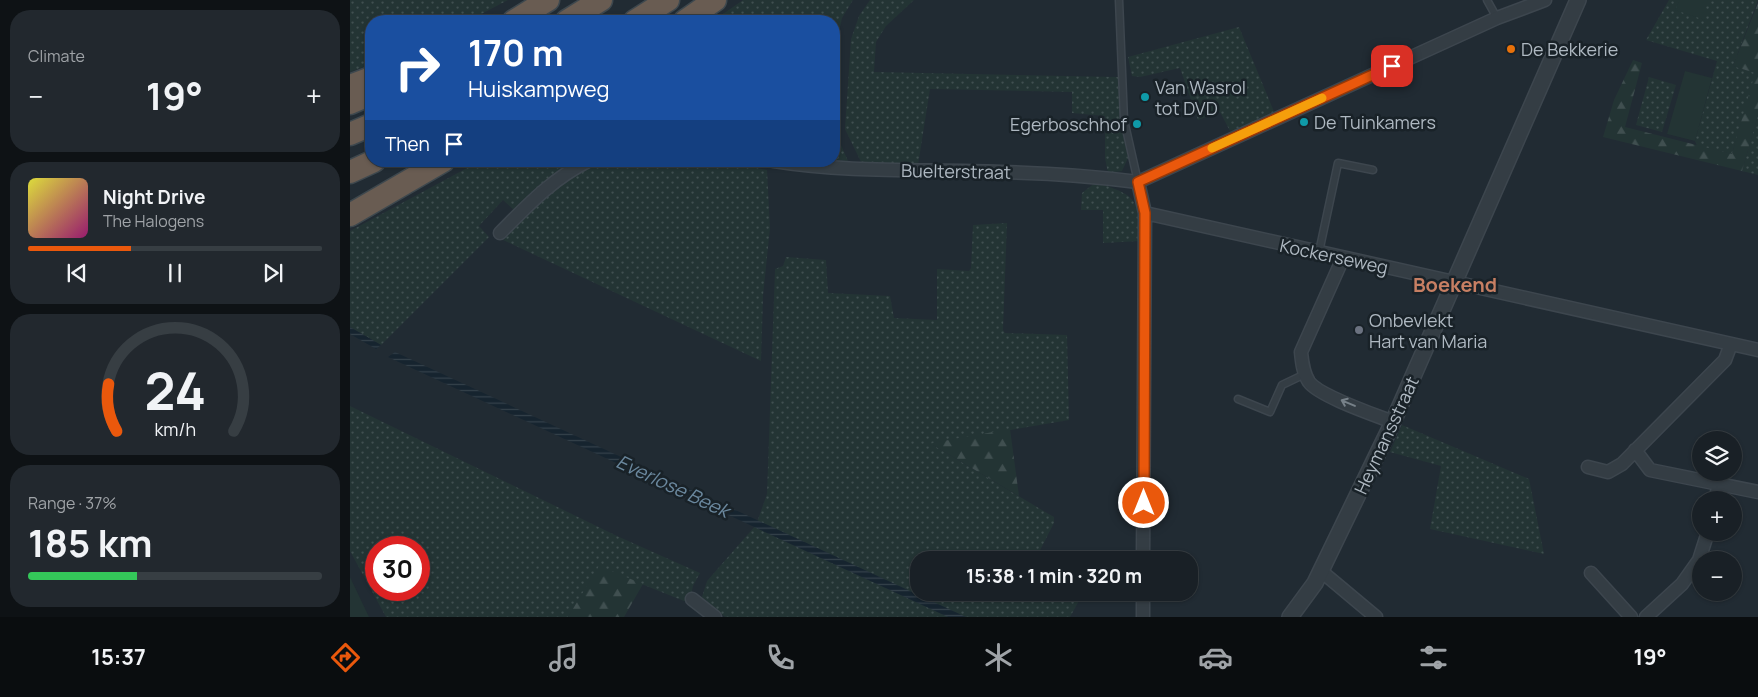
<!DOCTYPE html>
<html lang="en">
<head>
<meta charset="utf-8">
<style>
	:root { --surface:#192026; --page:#22282e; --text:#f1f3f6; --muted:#9fa3a7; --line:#373e43; --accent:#ea580c }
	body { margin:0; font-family:Manrope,sans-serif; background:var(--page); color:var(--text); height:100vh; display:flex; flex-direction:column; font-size:19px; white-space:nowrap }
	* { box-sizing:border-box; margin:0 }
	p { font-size:16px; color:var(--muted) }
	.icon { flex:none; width:28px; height:28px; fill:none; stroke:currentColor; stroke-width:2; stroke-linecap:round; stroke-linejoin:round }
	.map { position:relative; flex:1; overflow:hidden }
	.sheet { display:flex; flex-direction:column; gap:10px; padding:10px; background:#0e1215; width:350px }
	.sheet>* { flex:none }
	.guide { position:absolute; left:15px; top:15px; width:475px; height:152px; border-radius:20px; box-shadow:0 1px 4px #0004,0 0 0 1px var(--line); background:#1a4fa0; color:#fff; overflow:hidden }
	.tools { position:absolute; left:1342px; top:431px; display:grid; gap:10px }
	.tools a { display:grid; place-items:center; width:50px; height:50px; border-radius:50%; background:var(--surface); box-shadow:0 1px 4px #0004,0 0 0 1px var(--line); font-size:25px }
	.speed { position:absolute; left:15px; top:536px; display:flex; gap:10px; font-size:25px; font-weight:700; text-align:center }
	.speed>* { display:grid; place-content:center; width:65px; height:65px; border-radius:50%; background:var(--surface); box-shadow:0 1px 4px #0004,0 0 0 1px var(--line); line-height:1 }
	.speed .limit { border:8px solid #d22; background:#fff; color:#111 }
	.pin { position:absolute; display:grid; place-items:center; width:42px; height:42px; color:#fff; margin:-21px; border-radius:10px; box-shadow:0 2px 8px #0006 }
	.me { position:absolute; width:55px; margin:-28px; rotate:0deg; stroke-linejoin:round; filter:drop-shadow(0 0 4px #0008) }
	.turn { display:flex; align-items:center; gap:18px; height:105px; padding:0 20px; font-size:22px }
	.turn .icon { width:65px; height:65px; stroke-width:2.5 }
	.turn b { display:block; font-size:35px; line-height:42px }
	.then { display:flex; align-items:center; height:48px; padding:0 20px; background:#0003; gap:10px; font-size:19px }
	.big { font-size:38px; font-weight:700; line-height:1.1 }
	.sheet .card { flex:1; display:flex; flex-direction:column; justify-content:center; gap:8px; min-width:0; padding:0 18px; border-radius:20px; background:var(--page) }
	.sheet .dial { align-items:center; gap:0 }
	.dial svg { height:130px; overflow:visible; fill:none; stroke:var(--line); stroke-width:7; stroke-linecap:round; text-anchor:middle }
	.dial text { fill:var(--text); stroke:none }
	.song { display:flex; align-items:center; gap:15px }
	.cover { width:60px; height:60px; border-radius:8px; background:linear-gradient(135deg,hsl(60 70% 55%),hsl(320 70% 35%)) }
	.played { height:5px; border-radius:2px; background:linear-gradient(90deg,var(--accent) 35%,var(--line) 35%) }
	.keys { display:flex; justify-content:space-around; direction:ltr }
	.heat { display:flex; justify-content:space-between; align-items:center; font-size:28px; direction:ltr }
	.charge { height:8px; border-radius:4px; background:linear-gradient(90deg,#34c759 37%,var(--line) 0) }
	.trip { position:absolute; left:560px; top:551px; width:288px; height:50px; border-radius:20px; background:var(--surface); box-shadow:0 1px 4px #0004,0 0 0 1px var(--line); font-weight:700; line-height:50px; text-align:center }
	.menu { display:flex; height:80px; justify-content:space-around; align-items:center; background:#0a0d0f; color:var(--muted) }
	.menu .icon { width:35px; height:35px }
	.menu .selected { color:var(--accent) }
	.menu b { font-size:22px; color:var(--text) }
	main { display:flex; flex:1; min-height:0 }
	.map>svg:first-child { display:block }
	.grass { fill:url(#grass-dots); fill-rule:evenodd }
	.forest { fill:url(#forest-firs) }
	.green { fill:#233434 }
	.water { fill:url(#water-rules) }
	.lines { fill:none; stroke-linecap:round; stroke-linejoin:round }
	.service-casing { stroke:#3d464e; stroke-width:9 }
	.minor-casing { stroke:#3d464e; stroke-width:15 }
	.tertiary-casing { stroke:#3d464e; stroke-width:18 }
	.motorway-casing { stroke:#3e484e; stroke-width:25 }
	.service { stroke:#343d44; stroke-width:6 }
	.minor { stroke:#343d44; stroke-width:12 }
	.tertiary { stroke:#343d44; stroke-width:15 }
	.motorway { stroke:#695c52; stroke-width:22 }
	.oneway { stroke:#778189 }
	.route-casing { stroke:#983908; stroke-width:12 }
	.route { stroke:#ea580c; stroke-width:9 }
	.slow { stroke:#f59e0b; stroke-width:9 }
	.food-dot { fill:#e8710a; stroke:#192228; stroke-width:2 }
	.culture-dot { fill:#0f9aa8; stroke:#192228; stroke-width:2 }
	.worship-dot { fill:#6b7280; stroke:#192228; stroke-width:2 }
	.labels { text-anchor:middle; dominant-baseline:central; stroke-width:5; stroke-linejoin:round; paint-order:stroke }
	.poi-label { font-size:18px; fill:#aeb8c1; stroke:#192228; text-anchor:start }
	.street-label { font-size:18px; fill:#aeb8c1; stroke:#192228 }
	.water-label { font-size:19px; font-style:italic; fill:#6a879d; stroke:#192228 }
	.quarter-label { font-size:20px; font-weight:bold; fill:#c77f63; stroke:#192228 }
</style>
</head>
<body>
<main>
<section class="sheet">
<div class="card"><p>Climate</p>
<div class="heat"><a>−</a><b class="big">19°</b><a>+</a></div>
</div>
<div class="card">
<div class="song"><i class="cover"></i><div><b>Night Drive</b><p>The Halogens</p></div></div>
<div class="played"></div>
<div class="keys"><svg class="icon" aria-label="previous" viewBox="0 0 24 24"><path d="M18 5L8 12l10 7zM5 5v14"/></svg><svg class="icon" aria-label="pause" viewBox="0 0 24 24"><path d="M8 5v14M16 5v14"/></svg><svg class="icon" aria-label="next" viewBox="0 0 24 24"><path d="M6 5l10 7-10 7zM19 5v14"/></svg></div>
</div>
<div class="card dial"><svg viewBox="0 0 100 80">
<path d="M14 69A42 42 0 1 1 86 69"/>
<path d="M14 69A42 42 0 0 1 9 40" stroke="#ea580c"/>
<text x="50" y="56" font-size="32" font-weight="700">24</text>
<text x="50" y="72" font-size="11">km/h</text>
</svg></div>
<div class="card"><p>Range · 37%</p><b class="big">185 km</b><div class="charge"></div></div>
</section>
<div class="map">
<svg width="1408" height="617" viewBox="0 0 1408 617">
	<defs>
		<pattern id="grass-dots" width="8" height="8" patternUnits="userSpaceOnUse" patternTransform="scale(1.25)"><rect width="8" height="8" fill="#233434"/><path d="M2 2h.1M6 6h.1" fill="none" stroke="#404f50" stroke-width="1.8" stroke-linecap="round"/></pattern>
		<pattern id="forest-firs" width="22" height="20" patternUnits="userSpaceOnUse" patternTransform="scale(1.25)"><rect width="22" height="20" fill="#233434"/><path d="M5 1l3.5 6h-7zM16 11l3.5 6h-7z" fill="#404f50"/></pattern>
		<pattern id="water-rules" width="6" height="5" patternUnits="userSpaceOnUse" patternTransform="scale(1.25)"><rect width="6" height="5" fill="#16242f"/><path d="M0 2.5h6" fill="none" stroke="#35424b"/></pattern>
	</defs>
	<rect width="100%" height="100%" fill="#212b33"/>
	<path class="grass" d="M0,0H158L118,21H21V64L0,72Z
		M393,0H503L492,18L484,53V21H363Z
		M520,0H564L536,26L526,42L524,72L768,77L771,120L778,158L772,171L758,173L755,158V116L722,113V92L580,89L568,165L511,162L495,129L501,39L509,16Z
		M1319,0H1408L1383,66L1406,73L1382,154L1347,146L1345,141L1367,61L1296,40Z
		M889,27L925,114L897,128L880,131L870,112L848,120L830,68L790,77L782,76L778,57Z
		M1299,77L1326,85L1312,132L1286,125Z
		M484,114L487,136L498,161L484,160Z
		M1408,115V175L1392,171Z
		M130,161H224L190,185L165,211L153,200L129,226L139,237L31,345L0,327V231Z
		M245,161H371L417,170L420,228L413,296L411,361L153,240L201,192Z
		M746,182C788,197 788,197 790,241L753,243V210H731L732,193Z
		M657,223L653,330L655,333L717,335L719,420L583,443V445L697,513L704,517V523L685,560H569V592L718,593L730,599L720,617H375L352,597L357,581L406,525L417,494L425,269L433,266L436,257L476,260L478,293L540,296L544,318L587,320V269L619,271L621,268L623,225Z
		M0,406L267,536L350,573L343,586L339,603L249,567L218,617H36L0,551ZM26,548H69V590H26Z
		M1052,425L1179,479L1194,554L1080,529L1091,466L1040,452Z"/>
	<path class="forest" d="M1408,3V115L1392,171L1253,137L1264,100L1283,60L1292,63L1275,127L1382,154L1405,73L1383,66Z
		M660,429L669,496L583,445L582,443Z
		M249,566L293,584L274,617H218Z"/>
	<path class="green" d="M1330,0H1355V20L1325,10Z
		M1335,71L1362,78L1345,141L1317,134Z
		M0,577L19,617H0Z"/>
	<path class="water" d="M0,327L31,345L26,349L0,334Z
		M45,352L616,617H598L38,357Z"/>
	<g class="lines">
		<defs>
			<path id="service" d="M769,0L774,120L788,182
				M1137,0L1147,18
				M969,252L988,163L1023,170
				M888,399L920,412L932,385L955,374"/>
			<path id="minor" d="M424,161C499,173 576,169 651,172C697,173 743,176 788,182
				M788,182L1147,18L1195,0
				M788,182L795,213L793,560
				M795,213L1408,350
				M150,233C178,205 202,179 238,161
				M993,258L951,352C952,362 953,373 959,382C969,396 1025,415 1043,422
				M1285,450L1300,470L1408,492
				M1238,467L1258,472L1272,464L1375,360L1381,344
				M1365,500L1369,484
				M971,571L1026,617
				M1241,573L1281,617
				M342,599L365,617
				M793,617V592
				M1296,617L1332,584L1349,560L1358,532"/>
			<path id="tertiary" d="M940,617L965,583L1043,422L1228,0"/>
			<path id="motorway" d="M164,21L198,0
				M217,21L251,0
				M285,21L318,0
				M335,21L365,0
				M0,86L21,78
				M0,103L21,94
				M0,134L21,125
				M0,172L24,161
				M0,215L93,161"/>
		</defs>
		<use href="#service" class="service-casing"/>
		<use href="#minor" class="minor-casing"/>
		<use href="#tertiary" class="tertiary-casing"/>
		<use href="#motorway" class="motorway-casing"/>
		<use href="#service" class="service"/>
		<use href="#minor" class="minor"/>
		<use href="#tertiary" class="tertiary"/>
		<use href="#motorway" class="motorway"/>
	</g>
	<defs><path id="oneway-shaft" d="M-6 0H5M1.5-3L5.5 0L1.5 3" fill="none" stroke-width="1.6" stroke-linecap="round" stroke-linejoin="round" transform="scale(1.25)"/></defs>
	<use class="oneway" href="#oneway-shaft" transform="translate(998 403) rotate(-157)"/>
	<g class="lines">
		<defs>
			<path id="route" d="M794,503L795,213L788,182L1042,66"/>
		</defs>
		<use href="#route" class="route-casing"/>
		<use href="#route" class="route"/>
		<path class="slow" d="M862,148L972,98"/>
	</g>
	<circle class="food-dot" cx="1161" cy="49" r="5"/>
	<g class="culture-dot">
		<circle cx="795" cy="97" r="5"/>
		<circle cx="954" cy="122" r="5"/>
		<circle cx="787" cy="124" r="5"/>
	</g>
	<circle class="worship-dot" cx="1009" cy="330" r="5"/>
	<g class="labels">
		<g class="poi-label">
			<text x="1171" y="49">De Bekkerie</text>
			<text x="805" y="87">Van Wasrol<tspan x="805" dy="21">tot DVD</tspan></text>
			<text x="964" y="122">De Tuinkamers</text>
			<text x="777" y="124" text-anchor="end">Egerboschhof</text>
			<text x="1019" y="320">Onbevlekt<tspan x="1019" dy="21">Hart van Maria</tspan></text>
		</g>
		<g class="street-label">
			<text transform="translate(606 171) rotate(1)">Buelterstraat</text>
			<text transform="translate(984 256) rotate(12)">Kockerseweg</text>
			<text transform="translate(1036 435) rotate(-65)">Heymansstraat</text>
		</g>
		<g class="water-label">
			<text transform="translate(323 486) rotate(25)">Everlose Beek</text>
		</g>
		<g class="quarter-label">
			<text x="1105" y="284">Boekend</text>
		</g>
	</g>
</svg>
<div class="tools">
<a><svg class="icon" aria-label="layers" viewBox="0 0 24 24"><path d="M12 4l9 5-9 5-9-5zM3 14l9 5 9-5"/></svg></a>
<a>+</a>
<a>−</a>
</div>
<div class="speed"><div class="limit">30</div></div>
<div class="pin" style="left:1042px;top:66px;background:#d93025"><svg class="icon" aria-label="arrive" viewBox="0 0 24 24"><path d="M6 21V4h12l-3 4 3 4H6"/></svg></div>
<svg class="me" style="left:794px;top:503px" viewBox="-20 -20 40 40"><circle r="17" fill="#ea580c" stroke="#fff" stroke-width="3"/><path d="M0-11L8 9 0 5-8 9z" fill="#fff"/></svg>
<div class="trip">15:38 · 1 min · 320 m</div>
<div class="guide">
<div class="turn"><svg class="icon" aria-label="right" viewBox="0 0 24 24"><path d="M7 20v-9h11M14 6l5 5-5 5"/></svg><div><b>170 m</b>Huiskampweg</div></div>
<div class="then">Then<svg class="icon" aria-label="arrive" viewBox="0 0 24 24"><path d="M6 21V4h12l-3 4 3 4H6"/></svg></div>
</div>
</div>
</main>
<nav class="menu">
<b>15:37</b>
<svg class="icon selected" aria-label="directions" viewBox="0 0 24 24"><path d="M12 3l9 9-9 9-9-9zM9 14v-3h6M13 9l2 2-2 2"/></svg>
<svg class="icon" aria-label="music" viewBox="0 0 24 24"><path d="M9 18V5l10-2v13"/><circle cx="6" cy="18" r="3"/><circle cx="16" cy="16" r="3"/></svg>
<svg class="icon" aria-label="phone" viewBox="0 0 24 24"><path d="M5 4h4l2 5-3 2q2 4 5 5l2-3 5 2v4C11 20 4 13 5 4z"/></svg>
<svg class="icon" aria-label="climate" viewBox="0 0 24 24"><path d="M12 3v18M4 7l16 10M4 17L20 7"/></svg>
<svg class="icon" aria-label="car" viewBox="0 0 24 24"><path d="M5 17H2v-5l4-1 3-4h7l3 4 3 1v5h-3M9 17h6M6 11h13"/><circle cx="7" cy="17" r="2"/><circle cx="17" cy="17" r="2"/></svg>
<svg class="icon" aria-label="filters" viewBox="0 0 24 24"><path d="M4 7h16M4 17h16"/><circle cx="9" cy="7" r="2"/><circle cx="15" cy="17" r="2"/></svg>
<b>19°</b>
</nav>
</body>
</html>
